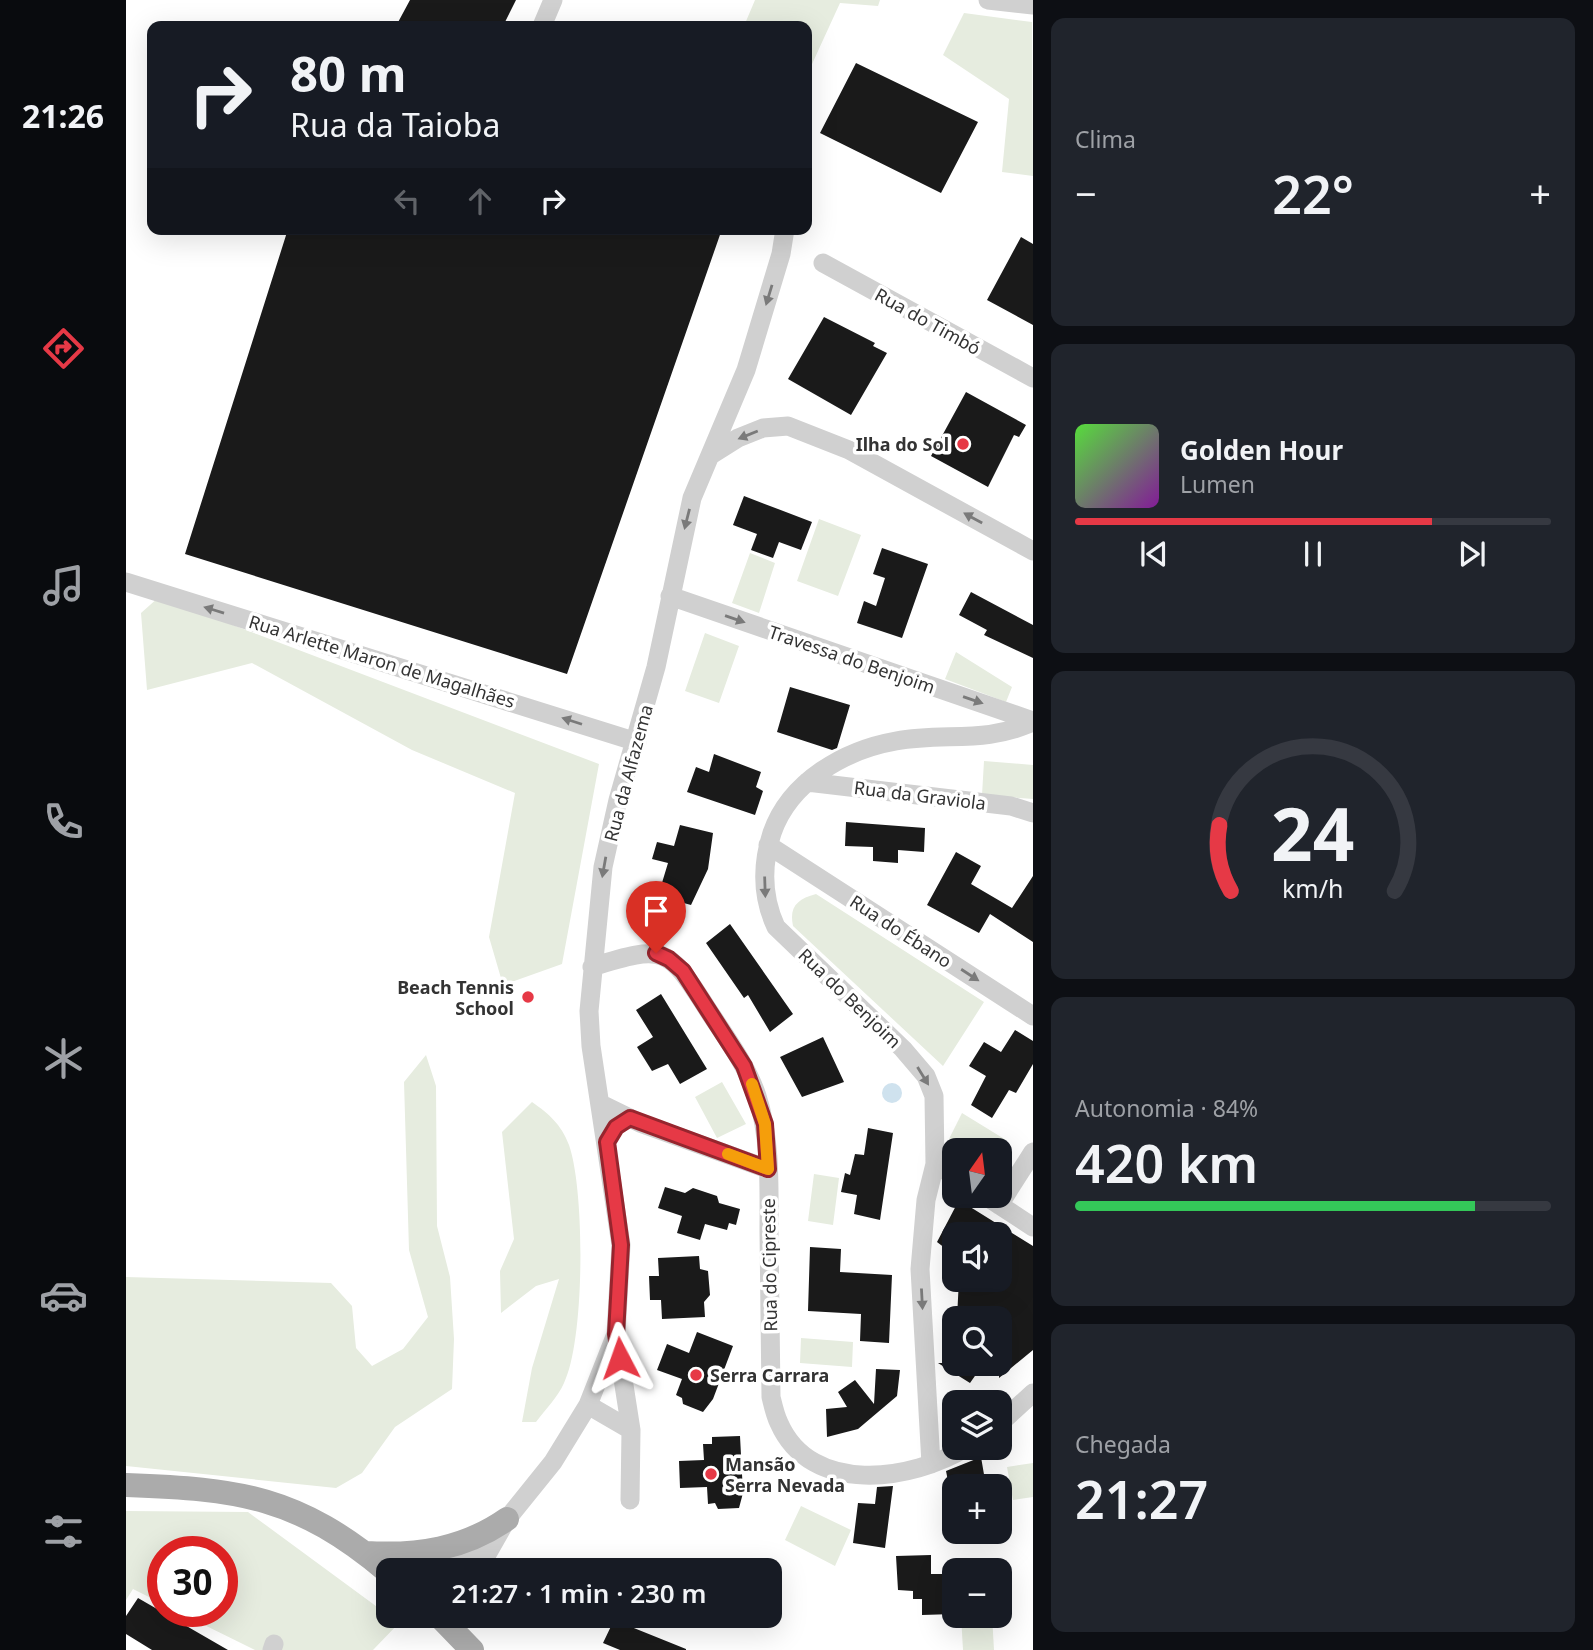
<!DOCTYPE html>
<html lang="pt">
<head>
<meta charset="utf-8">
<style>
	:root { --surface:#171b24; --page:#20242c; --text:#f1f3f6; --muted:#9ea1a6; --line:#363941; --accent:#e63946 }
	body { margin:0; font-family:"Noto Sans",sans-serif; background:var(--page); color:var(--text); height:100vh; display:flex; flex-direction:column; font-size:26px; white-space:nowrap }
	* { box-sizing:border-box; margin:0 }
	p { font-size:23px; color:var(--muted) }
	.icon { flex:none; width:38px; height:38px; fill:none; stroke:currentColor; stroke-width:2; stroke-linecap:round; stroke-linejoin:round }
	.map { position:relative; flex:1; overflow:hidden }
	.drawer { display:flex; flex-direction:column; gap:18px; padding:18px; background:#0d0f14; width:560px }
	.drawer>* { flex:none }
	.top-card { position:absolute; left:21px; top:21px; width:665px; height:214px; border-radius:14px; box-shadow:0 7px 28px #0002; background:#171b24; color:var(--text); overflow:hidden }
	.needle { width:46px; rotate:14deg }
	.fabs { position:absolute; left:816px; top:1138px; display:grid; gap:14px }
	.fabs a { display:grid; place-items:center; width:70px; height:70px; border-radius:14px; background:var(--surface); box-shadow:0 7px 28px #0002; font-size:35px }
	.speed { position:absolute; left:21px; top:1536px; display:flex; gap:14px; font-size:35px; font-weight:700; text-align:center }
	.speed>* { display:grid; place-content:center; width:91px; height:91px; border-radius:50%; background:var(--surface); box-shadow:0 7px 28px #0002; line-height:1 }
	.speed .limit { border:10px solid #d22; background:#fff; color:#111 }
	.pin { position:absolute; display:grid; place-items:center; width:60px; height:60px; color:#fff; margin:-72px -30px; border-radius:50% 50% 50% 0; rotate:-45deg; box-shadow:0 0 7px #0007 }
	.pin .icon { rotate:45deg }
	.me { position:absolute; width:77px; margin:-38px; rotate:356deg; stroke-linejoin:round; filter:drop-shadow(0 0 5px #0008) }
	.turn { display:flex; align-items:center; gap:24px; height:147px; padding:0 28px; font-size:32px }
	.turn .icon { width:91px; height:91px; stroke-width:2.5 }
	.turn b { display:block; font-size:49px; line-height:60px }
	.lanes { display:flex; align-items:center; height:66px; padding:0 28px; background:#0003; justify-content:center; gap:35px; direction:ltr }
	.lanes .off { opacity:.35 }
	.big { font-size:52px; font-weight:600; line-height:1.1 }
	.drawer .widget { flex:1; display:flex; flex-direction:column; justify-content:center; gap:10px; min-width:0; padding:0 24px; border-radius:14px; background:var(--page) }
	.drawer .dial { align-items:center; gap:0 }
	.dial svg { height:182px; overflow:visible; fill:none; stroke:var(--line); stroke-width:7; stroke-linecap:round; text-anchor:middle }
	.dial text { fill:var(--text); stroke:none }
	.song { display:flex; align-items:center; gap:21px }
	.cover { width:84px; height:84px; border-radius:10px; background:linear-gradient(135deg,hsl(110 70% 55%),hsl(290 70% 35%)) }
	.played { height:7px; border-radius:4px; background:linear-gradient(90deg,var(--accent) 75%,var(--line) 75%) }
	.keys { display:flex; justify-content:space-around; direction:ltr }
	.heat { display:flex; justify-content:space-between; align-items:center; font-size:38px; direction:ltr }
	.charge { height:10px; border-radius:5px; background:linear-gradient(90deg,#34c759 84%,var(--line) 0) }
	.trip { position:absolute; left:250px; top:1558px; width:406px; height:70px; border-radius:14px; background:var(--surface); box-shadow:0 7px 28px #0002; font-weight:600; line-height:70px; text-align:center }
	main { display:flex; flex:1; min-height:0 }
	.tabs { display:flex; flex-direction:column; width:126px; justify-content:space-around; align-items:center; background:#090b0e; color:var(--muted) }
	.tabs .icon { width:49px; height:49px }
	.tabs .active { color:var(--accent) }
	.tabs b { font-size:32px; color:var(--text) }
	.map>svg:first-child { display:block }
	.green { fill:#e6ecdf }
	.water { fill:#cfe2ee }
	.building { fill:#1a1a1a }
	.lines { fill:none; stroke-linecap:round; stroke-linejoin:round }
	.minor { stroke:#d0d0d0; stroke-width:19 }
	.major { stroke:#ababab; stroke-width:24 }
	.oneway { fill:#7a7a7a }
	.route-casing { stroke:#96252e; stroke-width:18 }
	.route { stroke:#e63946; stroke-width:12 }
	.slow { stroke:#f59e0b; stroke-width:12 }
	.poi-dot { fill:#e63946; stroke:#fff; stroke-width:2.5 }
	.labels { text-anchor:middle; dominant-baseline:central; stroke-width:7; stroke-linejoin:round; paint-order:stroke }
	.street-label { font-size:18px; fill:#333; stroke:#fff }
	.poi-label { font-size:18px; font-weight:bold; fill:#333; stroke:#fff; text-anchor:end }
</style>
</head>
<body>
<main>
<nav class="tabs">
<b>21:26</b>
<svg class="icon active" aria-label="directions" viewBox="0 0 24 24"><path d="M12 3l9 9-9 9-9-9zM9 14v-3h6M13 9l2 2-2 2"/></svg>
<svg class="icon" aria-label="music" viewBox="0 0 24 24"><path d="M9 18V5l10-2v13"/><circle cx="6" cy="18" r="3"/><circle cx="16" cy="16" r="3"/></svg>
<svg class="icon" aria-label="phone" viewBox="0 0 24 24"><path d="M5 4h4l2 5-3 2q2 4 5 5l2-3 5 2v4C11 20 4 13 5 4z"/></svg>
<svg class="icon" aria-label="climate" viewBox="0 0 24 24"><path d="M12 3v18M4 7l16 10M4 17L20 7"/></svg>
<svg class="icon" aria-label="car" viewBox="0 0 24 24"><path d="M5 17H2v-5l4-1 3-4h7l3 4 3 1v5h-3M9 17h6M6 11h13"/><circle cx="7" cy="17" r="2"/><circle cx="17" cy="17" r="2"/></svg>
<svg class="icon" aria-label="filters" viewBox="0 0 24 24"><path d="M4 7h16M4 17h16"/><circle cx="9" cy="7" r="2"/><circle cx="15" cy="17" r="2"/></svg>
</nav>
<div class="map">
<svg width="907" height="1650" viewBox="0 0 907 1650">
	<rect width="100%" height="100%" fill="#fff"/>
	<path class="green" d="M629,0H754L752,6L714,3L681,75V26H618Z
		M838,13L906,22L907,176L876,172L883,99L817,55Z
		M693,519L735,535L712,596L671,581Z
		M624,553L649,563L633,613L606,603Z
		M33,597L473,764L436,964L377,985L363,937L389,793L286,750L126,663L21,690L15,613Z
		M579,633L613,646L593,703L559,691Z
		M830,652L886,687L880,702L819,679Z
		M858,761L907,765V799L856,795Z
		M690,894L858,1002L817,1066L667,926C663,907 671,899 690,894Z
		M300,1055L310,1086L311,1226L324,1277L328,1339L326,1389L269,1427L236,1473L210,1488L0,1466V1277L205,1283L226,1306L230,1348L246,1366L277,1349L302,1317L283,1250L278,1082Z
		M596,1082L620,1124L591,1138L569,1097Z
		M406,1102C423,1114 435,1124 443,1145C459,1190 459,1340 438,1383C432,1397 419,1410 410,1422H396L406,1368L433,1279L410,1286L375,1313L374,1271L388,1239L376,1132Z
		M836,1113L880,1140L873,1152L840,1150L823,1139Z
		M688,1174L713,1178L707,1225L682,1221Z
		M675,1338L727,1342L726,1367L674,1363Z
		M907,1463V1497L887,1500L881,1467Z
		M675,1506L725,1530L709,1566L659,1540Z
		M0,1511L122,1512L273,1623L247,1650H129L52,1612H96V1552H37V1604L7,1589L0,1600Z
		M835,1615H866L868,1650H837Z"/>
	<path class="water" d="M756 1093a10 10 0 1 1 20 0a10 10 0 1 1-20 0Z"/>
	<path class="building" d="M284,0H390L377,26H270Z
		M730,63L852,122L815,193L694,133Z
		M162,229H596L441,674L59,554Z
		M895,237L907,244V325L861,300Z
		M698,317L749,343L747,346L761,353L725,415L662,379Z
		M840,392L900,425L893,437L888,435L862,487L805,456Z
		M618,496L686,522L675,550L653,542L647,558L625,550L631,534L607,525Z
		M756,548L802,564L776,638L731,623L738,601L750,606L759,578L747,574Z
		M845,592L907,625V658L858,635L861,630L833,615Z
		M664,687L724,705L711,748L706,750L651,732Z
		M588,754L635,772L630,787L637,791L629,815L561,792L570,767L583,772Z
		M720,822L799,828L798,852L772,850V863L747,861V847L719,846Z
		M554,825L587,833L582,869L565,905L532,896L542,863L526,859L531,842L548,846Z
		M830,852L855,866L845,884L886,908L907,876V942L864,914L853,933L801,905Z
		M604,924L667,1014L644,1032L622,995L618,998L580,943Z
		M535,994L581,1069L554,1084L542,1064L526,1071L511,1047L527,1037L510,1010Z
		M889,1030L907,1041V1064L890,1093L883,1090L866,1118L845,1105L860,1076L843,1066L858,1042L875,1052Z
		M697,1037L718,1082L676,1097L654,1057Z
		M742,1128L767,1133L754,1220L728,1214L731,1195L715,1192L719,1173L724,1175L729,1154L738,1155Z
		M539,1187L559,1193L567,1188L591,1196L593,1203L614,1209L610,1225L603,1223L601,1230L579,1224L574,1240L551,1233L556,1216L532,1208Z
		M833,1200L907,1246V1350L873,1378V1318H831L833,1279H873V1234H828V1255L811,1242Z
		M684,1247L715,1249L714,1272L766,1275L763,1343L734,1341L735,1314L682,1311Z
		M573,1256L574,1269L582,1271L584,1295L578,1302L579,1317L536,1319L535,1300H524L523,1276H533L532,1258Z
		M571,1332L607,1346L587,1399L577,1412L557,1404L556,1398L550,1395L556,1379L531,1370L541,1344L563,1353Z
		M812,1363H858L844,1383Z
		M750,1369L774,1370L771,1396L732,1429L701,1437L700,1409L721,1407L712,1392L729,1380L748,1404Z
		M614,1436L617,1493L613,1508L592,1509L589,1503L582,1504L581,1487L554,1488L553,1461L578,1460L577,1444H586V1437Z
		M855,1457L860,1486H823L820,1471Z
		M767,1486L759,1548L727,1543L732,1503L749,1504L751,1487Z
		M805,1555V1574H828V1614L796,1615V1599H787V1591L772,1590L770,1556Z
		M12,1598L102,1650H26L0,1634V1616Z
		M488,1620L560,1649V1650H494L477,1643Z"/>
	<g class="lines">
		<path class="minor" d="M862,0L907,5
			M416,26L427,0
			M697,263L907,378
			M585,455L612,438L637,428L662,426L723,450L907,551
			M0,582L511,742
			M544,596L907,721
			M681,782L885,806L907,813
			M642,845L907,1016
			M466,967C542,943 542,948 584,1013C601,1039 621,1066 631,1096C645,1139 643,1187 643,1232C644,1287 644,1342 645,1397C647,1405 649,1415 653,1423C685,1496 786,1481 841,1447
			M475,1104L514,1123L642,1169
			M809,1164L828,1176
			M858,1195L907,1227
			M873,1205L907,1152
			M490,1334L505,1430L504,1500
			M462,1405L505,1430
			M873,1424L907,1393
			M805,1464L794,1269L800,1200L809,1164L808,1096L800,1076L777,1049L650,927C636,897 636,864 646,833C664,781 719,750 770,741C820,732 858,744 907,722
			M324,1570L365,1534
			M352,1570L381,1519L427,1462L462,1405L490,1334L495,1245L465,1046L463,1011L477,867L492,800L530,667L566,498L620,370L655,254L659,229
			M146,1650L148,1644"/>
		<path class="major" d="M0,1485C113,1489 172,1496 262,1572
			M240,1553C292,1556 338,1549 381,1519
			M312,1615L346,1650"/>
	</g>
	<defs><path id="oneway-solid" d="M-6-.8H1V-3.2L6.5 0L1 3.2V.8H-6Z" transform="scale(1.75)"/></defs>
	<g class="oneway">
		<use href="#oneway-solid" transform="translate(643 295) rotate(107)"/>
		<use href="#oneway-solid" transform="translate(622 435) rotate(158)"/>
		<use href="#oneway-solid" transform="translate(847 518) rotate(-151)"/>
		<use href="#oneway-solid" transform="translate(561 519) rotate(104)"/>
		<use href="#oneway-solid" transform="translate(88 610) rotate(-163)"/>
		<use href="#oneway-solid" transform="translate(609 619) rotate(19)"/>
		<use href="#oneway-solid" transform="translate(847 700) rotate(19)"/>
		<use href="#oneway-solid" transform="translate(446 721) rotate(-162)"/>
		<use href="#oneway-solid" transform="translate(478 867) rotate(100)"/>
		<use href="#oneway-solid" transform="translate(639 887) rotate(88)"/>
		<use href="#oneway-solid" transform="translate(844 975) rotate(33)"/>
		<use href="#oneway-solid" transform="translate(797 1076) rotate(58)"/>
		<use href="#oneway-solid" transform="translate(796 1299) rotate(87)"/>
	</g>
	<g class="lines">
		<defs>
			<path id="route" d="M494,1358L490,1334L495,1245L481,1142L490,1127L504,1118L642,1169L639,1124L618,1066L557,971L543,959L530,953"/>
		</defs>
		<use href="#route" class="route-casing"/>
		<use href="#route" class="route"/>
		<path class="slow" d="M602,1154L642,1169L639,1124L626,1084"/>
	</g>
	<g class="poi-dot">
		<circle cx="837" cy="444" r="7"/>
		<circle cx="402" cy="997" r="7"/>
		<circle cx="570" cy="1375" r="7"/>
		<circle cx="585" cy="1474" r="7"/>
	</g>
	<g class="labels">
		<g class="street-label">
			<text transform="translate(802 321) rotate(29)">Rua do Timbó</text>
			<text transform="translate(726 659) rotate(19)">Travessa do Benjoim</text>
			<text transform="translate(256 661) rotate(17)">Rua Arlette Maron de Magalhães</text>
			<text transform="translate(502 773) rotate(-75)">Rua da Alfazema</text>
			<text transform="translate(794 795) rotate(7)">Rua da Graviola</text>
			<text transform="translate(775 931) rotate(33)">Rua do Ébano</text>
			<text transform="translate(724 998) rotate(44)">Rua do Benjoim</text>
			<text transform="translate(643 1265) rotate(-91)">Rua do Cipreste</text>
		</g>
		<g class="poi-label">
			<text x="823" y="444">Ilha do Sol</text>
			<text x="388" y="987">Beach Tennis<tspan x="388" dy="21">School</tspan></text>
			<text x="584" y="1375" text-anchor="start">Serra Carrara</text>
			<text x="599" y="1464" text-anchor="start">Mansão<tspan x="599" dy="21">Serra Nevada</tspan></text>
		</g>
	</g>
</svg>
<div class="fabs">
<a><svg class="needle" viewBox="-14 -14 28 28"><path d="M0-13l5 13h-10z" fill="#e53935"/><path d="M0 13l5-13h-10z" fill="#9ea1a6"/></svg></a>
<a><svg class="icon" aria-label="sound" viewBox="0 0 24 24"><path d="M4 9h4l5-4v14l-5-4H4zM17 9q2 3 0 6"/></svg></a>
<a><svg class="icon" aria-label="search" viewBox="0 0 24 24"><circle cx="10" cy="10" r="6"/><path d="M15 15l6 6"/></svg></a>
<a><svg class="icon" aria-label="layers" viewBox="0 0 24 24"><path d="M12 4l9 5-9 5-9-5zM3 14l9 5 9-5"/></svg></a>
<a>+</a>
<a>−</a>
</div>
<div class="speed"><div class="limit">30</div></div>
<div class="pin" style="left:530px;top:953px;background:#d93025"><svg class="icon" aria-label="arrive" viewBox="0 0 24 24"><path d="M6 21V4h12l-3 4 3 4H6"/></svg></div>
<svg class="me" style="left:494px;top:1358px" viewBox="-20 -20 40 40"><path d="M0-17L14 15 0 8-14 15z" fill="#e63946" stroke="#fff" stroke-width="4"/></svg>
<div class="trip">21:27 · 1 min · 230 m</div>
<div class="top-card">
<div class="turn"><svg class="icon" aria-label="right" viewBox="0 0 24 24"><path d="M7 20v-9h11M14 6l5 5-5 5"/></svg><div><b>80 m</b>Rua da Taioba</div></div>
<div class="lanes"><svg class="icon off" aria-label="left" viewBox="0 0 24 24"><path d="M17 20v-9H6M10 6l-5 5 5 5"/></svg><svg class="icon off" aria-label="ahead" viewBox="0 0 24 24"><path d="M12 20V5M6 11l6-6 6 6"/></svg><svg class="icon" aria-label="right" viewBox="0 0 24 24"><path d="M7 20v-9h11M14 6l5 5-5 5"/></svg></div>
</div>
</div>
<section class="drawer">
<div class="widget"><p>Clima</p>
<div class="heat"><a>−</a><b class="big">22°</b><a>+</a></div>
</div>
<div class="widget">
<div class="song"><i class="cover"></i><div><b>Golden Hour</b><p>Lumen</p></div></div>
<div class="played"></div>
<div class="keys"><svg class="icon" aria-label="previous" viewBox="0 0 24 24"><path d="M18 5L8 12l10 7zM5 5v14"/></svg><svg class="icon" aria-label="pause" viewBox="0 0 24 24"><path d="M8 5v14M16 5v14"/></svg><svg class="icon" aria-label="next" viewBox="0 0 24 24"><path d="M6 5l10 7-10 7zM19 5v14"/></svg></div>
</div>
<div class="widget dial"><svg viewBox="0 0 100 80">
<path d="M14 69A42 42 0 1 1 86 69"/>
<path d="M14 69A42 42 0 0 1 9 40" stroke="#e63946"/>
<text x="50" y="56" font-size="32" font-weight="700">24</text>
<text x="50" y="72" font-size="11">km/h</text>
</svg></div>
<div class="widget"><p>Autonomia · 84%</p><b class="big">420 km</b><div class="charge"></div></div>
<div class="widget"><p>Chegada</p><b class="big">21:27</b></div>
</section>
</main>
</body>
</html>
